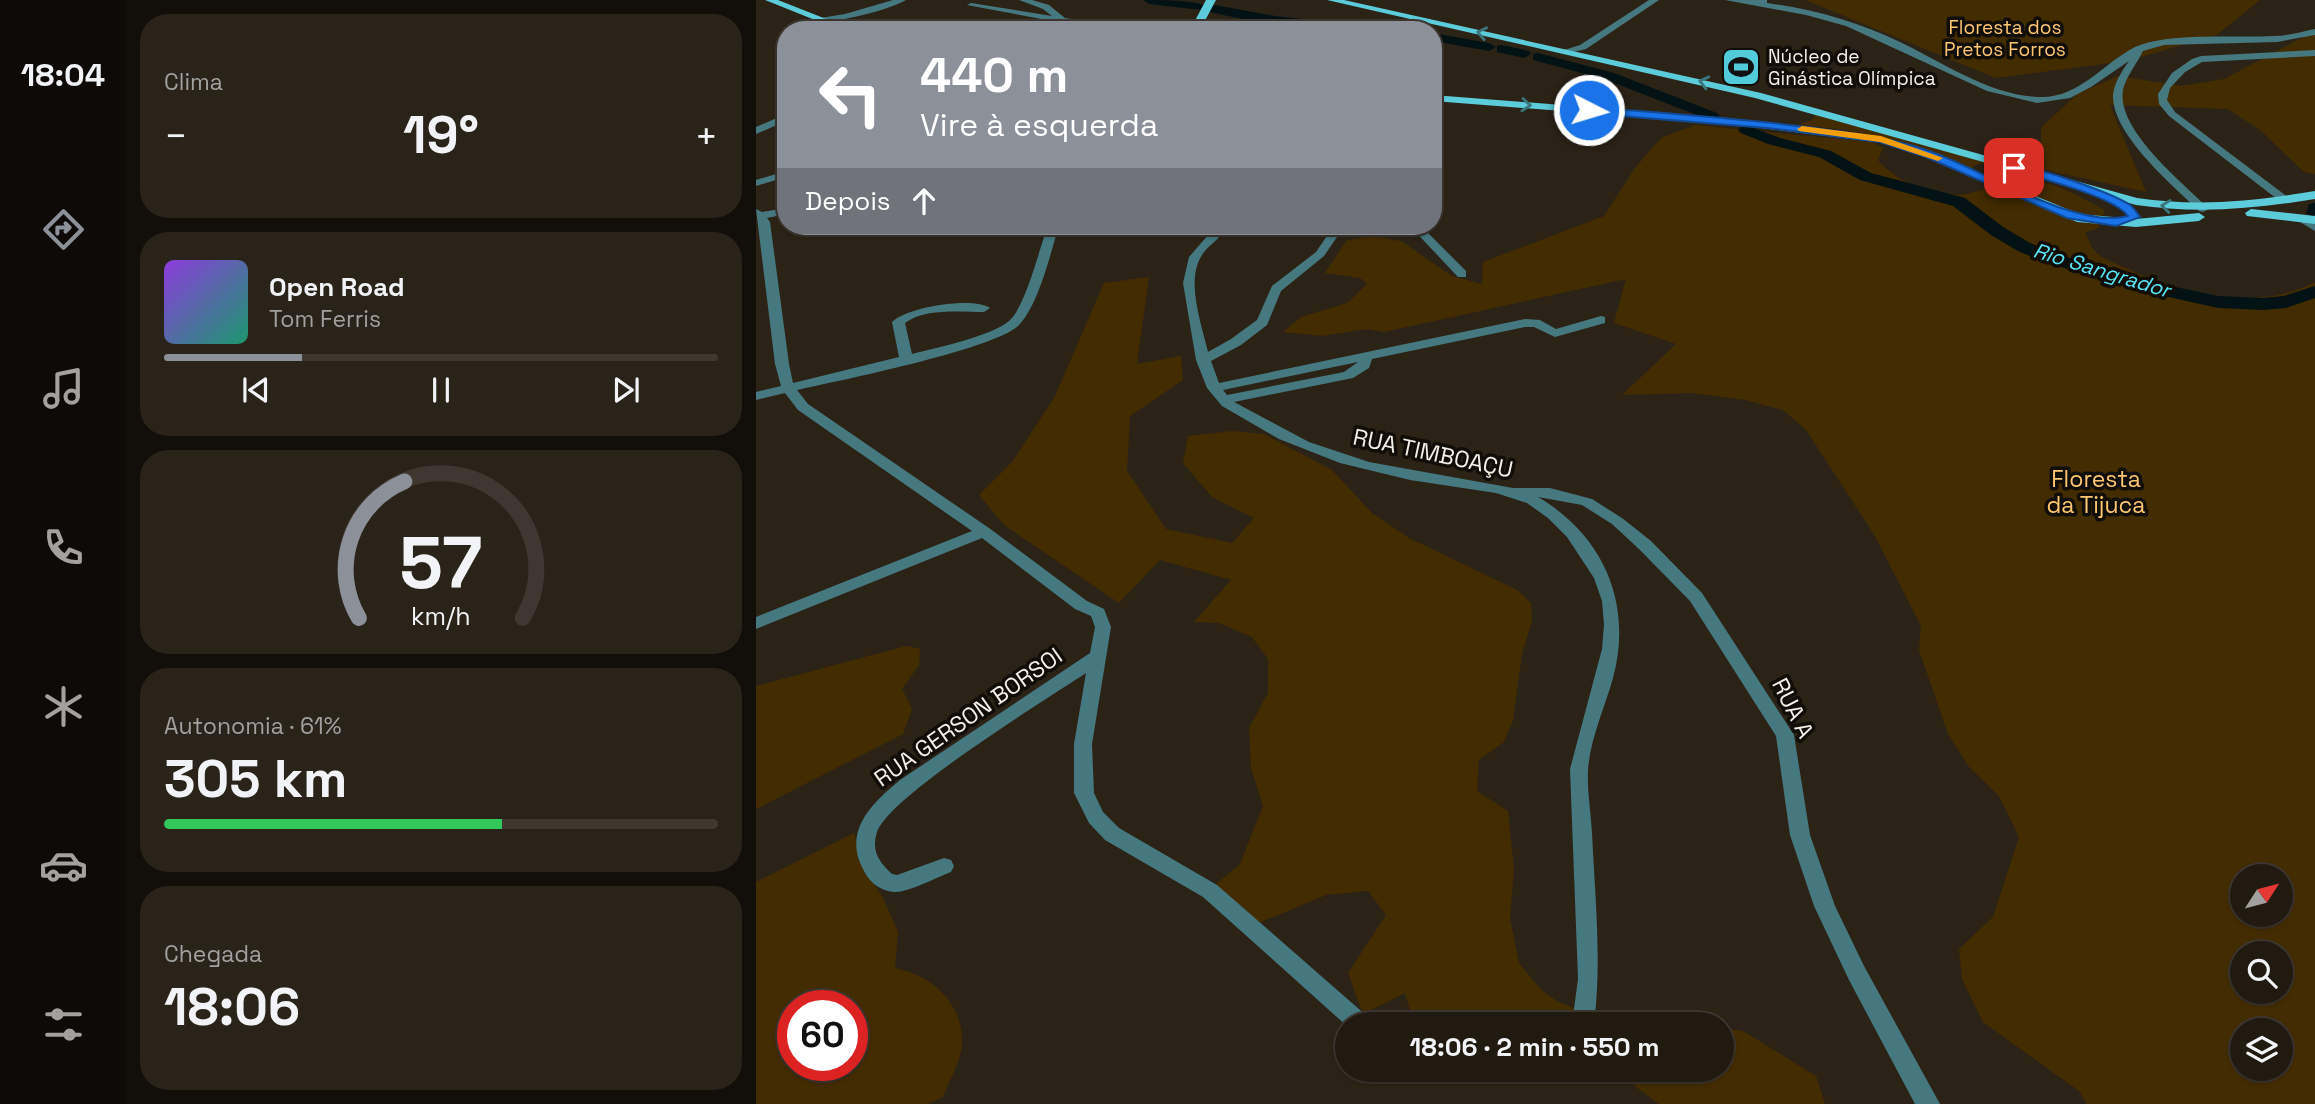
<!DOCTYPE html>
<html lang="pt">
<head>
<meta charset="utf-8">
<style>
	:root { --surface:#211a11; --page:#29231a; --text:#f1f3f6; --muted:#a2a19f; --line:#3e3831; --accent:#8c9099 }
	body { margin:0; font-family:"Space Grotesk",sans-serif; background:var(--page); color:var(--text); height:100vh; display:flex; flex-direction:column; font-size:26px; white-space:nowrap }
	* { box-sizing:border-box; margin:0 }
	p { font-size:23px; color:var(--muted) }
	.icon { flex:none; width:38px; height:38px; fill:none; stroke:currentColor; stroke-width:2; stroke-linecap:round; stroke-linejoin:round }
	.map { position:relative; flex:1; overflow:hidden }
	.details { display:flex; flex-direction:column; gap:14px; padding:14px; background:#120e09; width:630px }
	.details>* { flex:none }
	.guide { position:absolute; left:21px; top:21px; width:665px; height:214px; border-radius:28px; box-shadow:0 2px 5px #0004,0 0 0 2px var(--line); background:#8c9099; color:#fff; overflow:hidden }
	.needle { width:46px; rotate:54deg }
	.tools { position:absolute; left:1474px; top:864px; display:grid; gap:14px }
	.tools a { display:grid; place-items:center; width:63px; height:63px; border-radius:50%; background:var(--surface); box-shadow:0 2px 5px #0004,0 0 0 2px var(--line); font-size:35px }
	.speed { position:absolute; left:21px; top:990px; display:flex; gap:14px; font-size:35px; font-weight:700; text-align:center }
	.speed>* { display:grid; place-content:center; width:91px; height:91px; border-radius:50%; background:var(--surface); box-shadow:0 2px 5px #0004,0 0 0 2px var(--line); line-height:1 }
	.speed .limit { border:10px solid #d22; background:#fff; color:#111 }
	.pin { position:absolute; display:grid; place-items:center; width:60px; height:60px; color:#fff; margin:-30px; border-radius:14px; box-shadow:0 4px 10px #0006 }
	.me { position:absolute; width:77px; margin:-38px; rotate:95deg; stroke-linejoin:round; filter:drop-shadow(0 0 5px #0008) }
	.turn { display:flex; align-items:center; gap:24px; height:147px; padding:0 28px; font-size:32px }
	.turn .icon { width:91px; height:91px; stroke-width:2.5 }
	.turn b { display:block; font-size:49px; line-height:60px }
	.then { display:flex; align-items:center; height:66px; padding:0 28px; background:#0003; gap:14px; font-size:26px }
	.big { font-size:52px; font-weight:800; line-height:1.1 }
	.details .card { flex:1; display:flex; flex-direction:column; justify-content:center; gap:10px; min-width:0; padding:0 24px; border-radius:28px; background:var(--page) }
	.details .dial { align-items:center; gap:0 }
	.dial svg { height:182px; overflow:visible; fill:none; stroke:var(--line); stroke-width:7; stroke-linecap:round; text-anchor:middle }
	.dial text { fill:var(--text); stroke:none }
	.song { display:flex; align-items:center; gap:21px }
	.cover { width:84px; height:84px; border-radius:10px; background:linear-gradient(135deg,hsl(270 70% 55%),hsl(160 70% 35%)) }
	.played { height:7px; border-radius:4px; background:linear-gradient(90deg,var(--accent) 25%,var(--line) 25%) }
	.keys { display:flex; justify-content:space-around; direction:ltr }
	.heat { display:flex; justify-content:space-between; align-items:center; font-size:38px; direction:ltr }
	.charge { height:10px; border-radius:5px; background:linear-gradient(90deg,#34c759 61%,var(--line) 0) }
	.trip { position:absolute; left:579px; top:1012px; width:399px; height:70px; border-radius:35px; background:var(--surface); box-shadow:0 2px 5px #0004,0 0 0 2px var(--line); font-weight:800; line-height:70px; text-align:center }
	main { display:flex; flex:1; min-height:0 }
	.tab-bar { display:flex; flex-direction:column; width:126px; justify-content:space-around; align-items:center; background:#0d0a07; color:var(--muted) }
	.tab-bar .icon { width:49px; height:49px }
	.tab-bar .active { color:var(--accent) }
	.tab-bar b { font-size:32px; color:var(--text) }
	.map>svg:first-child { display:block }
	.green { fill:#442c01; fill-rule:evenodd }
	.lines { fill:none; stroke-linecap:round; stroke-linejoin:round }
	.river { fill:#031215; fill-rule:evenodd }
	.minor { fill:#46787f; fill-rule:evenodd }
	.major { fill:#5ccbda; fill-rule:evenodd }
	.oneway { stroke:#3a767c }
	.route { fill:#1a73e8; stroke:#114b97; stroke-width:2 }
	.slow { fill:#f59e0b }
	.labels { text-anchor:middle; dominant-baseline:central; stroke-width:7; stroke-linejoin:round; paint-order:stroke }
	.far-park-label { font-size:19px; fill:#ffc772; stroke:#110d08 }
	.far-poi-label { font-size:19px; fill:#f5efe7; stroke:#110d08; text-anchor:start }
	.far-water-label { font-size:21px; font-style:italic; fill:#59e5f7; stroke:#110d08 }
	.street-label { font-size:23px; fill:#f5efe7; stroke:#110d08 }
	.park-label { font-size:23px; fill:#ffc772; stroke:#110d08 }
</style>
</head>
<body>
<main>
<nav class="tab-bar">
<b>18:04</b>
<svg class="icon active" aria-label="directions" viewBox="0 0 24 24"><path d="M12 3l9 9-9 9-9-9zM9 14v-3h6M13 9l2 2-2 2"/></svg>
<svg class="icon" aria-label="music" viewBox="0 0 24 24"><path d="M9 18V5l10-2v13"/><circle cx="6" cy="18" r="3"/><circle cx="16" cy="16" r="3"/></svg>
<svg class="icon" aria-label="phone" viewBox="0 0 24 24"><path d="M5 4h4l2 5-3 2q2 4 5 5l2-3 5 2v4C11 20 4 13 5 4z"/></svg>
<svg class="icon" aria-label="climate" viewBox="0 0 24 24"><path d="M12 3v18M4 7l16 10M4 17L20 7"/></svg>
<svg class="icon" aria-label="car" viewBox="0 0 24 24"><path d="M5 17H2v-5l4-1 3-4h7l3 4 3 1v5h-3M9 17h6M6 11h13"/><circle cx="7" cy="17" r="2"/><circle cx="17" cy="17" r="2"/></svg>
<svg class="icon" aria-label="filters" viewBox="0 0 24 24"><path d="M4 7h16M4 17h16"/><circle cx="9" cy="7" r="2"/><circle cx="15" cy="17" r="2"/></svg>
</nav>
<section class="details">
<div class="card"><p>Clima</p>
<div class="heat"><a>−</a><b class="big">19°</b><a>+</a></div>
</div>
<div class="card">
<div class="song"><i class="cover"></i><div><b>Open Road</b><p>Tom Ferris</p></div></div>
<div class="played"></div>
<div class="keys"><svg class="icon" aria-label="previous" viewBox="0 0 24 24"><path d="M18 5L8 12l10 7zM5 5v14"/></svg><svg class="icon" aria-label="pause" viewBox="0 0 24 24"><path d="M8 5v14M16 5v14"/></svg><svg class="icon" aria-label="next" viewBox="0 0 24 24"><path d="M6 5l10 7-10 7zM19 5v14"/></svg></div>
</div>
<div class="card dial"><svg viewBox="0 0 100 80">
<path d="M14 69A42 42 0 1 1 86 69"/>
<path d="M14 69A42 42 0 0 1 34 9" stroke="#8c9099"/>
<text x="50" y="56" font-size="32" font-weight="700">57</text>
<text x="50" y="72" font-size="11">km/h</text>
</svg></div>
<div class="card"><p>Autonomia · 61%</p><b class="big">305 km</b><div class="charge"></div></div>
<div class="card"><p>Chegada</p><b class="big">18:06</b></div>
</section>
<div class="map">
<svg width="1559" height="1104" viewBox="0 0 1559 1104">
	<rect width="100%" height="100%" fill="#2c2317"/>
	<path class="green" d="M1049,0H1504L1461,35L1371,61L1240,78Z
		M1559,31V174L1548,172L1504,130L1472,109L1354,105L1390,192L1285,169V128L1321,94L1362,76L1425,86L1468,79Z
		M1059,115L1233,162L1219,165L1215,170C1160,141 1105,130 1042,125L1055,120Z
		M939,125L1116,142L1127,148L1122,160C1141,183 1179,198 1210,194C1232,190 1256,178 1279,181C1304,184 1327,199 1349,210L1342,229L1329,232C1332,237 1334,246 1339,251C1347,260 1365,266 1377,271C1431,295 1503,312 1559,282V1104H1331L1323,1091L1227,1022L1206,979L1203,949L1237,917L1263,837L1243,796L1213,767L1192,734L1163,650L1165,626L1119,536L1050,430L1027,410L989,400L936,393L866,395L920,344L858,323L870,279L628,332L611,329L566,336L527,332L545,317L591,303L611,284L604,278L569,273L591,240L617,236L645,241L696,276L726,284L727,262L848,216L879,168L905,138ZM1486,877H1524V915H1486ZM1486,954H1524V992H1486ZM1486,1031H1524V1069H1486Z
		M393,277L381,364L425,356L427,380L374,416L371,471L410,529L476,543L498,518L456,497L427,463L432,436L476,431L508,434L576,470L616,513L653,538L761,590L775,603L776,620L766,654L757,720L748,742L723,760L721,791L752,811L758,869L754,918L763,963L785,990L802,1002L850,1021L917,1019L943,1024H658L649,993L607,1014L592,973L630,915L612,891L570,895L500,924L458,886L484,864L507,806L495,768L493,728L512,693V659L496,637L463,623L438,622L475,580L404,560L363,603L248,525L223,495L257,461L299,396L348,283Z
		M150,646L164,649L163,665L146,689L156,709L147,734L0,809V686Z
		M98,833L108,870L126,896L142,932L139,968C177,975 208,1005 206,1044C205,1061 193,1081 187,1097L172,1104H0V882ZM37,1006H96V1066H37Z
		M966,1028L987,1031L1060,1076L1069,1104H903L856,1069H966Z"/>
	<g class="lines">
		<path class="river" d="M387,0C405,0 437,0 451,6L445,10L393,4Z
			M459,5L519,16L610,26L617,30C562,30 508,25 454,12L453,9Z
			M677,33L733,43L740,47L733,51L677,41Z
			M746,45L773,51L775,54L768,58L741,52V46Z
			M782,53L858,73L961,113L964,116L956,121L951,119L848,79L777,60V54Z
			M990,125L1024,138L1075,151L1115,173L1209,198L1247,227L1274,243L1300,254L1401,283L1462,296L1507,298L1528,296L1559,286V298L1530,308L1507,310L1462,308L1390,292L1288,262L1262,251L1235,235L1197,206L1104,180L1063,157L1012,144L985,133L982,130L985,127Z
			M1559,203V218L1550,213L1553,204Z"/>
		<path class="minor" d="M137,0H150C135,9 72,27 58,19L89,14Z
			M263,0H276L293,5L309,18L395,30L328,27L211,5L215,3L296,16L287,9Z
			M893,0H903L830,49L809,54L805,51L824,45Z
			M969,0H1011V3C1057,9 1102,22 1144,42C1186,62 1233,95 1282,97C1323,99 1346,64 1379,47C1411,32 1480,38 1517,36C1531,36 1545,32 1559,29V35L1521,42L1408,45L1387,51C1381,64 1370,76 1367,90C1360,129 1426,182 1451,207L1453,209L1447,212L1443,211C1417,185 1356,135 1357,95C1358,83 1366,71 1373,61L1335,87L1314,98L1281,103L1231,91L1090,26L1050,15Z
			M1559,50V56L1446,62L1429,72L1414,88L1411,100L1419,112L1533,198V202H1525L1413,116L1403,104L1402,94L1416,73L1436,59L1445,56Z
			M30,114V121L0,134V127Z
			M30,171V177L0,186V180Z
			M30,208V214L11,218L14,222L33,364L37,383L143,357L136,322C150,307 218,296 234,308L228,312C204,312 169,308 149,323L156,354C179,348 236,336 253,321C270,306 283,249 292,226H303C294,254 283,304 263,325C240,349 81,381 41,390L52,404L233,528L331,601L348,609L355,627L336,744L338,793L347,812L363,828L461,885L612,1017L615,1024H592V1027L447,897L349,840L333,823L318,793V744L330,673C291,699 133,796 121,832C115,851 123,862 136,874L141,875L188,858L195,860L198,866L195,872C181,877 152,893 138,892C125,891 114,883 108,871C86,832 115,804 144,780L334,653L339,627L335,616L319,609L226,538L0,629V617L216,531L42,410L29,393L0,400V392L25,386L19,364L0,209L6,212Z
			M1539,215H1547L1559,223V231L1539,219Z
			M460,226H471C466,238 453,244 446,255C429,281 446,325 452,352L475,339L501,320L516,286L560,252L575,230L590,226H609L583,234L568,256L525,291L511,325L485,345L455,361L463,383L769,319L784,320L800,329L845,316L849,317V323L799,337L778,327H769L616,359L613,368L597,378L478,402L553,442L613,462L757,488H794L836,499L866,518L895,541L946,593L1038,735L1054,835L1079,906L1108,966L1184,1104H1159L1093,980L1058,906L1034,835L1020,736L934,601L883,549L856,524L826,505L782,497C848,536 877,604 857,678C849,707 834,739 832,770C831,791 835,813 836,833C839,898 846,960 838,1024H816L822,979L814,769L846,649L848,625L846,601L838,578L811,537L792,518L771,503L740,493L654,480L584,463L523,439L466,406L451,388L440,360L427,283L433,257ZM602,362L588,372L471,395L467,390Z
			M654,226H665L710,271V277H702Z"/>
		<path class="major" d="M9,0H22L98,30H84Z
			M450,0H460L444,30H434Z
			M571,0H588L1005,93L1381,198C1442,207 1499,201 1559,191V199C1498,209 1441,214 1380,205L999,98Z
			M677,95L972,118L1120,136L1126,139L1120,142L972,124L677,101Z
			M1167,149L1323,214L1380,219L1443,213L1449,217L1443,221L1380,227L1321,222L1163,154V150Z
			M1495,209L1559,216V224L1491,216L1489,213Z"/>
	</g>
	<defs><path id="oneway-chevron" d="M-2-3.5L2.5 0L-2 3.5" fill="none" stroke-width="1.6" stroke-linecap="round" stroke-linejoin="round" transform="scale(1.75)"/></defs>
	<g class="oneway">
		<use href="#oneway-chevron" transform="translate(726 33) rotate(-168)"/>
		<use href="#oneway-chevron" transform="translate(948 82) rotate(-166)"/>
		<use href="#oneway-chevron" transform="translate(770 105) rotate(5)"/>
		<use href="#oneway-chevron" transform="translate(1410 206) rotate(-173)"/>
	</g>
	<path class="route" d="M833,107C905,113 979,118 1051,127C1094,133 1135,137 1176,152C1226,170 1322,230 1372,216C1358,196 1279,177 1255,170V166C1275,164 1356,193 1374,205C1378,208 1381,213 1384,217L1360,226L1311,218L1170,157L1124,142L1011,128L829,113L828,110Z"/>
	<path class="slow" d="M1046,126L1125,136L1187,158L1182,161L1124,142L1043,131L1041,129Z"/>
	<defs>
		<symbol id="stadium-square" viewBox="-11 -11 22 22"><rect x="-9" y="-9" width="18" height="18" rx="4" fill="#53cbdb" stroke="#110d08"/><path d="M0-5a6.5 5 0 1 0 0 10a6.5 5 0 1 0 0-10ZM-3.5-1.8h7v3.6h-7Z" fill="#111"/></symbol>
	</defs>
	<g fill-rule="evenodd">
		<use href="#stadium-square" x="963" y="45" width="44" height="44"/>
	</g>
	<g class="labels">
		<g class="far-park-label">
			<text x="1249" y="27">Floresta dos<tspan x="1249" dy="22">Pretos Forros</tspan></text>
		</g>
		<g class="far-poi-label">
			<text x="1012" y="56">Núcleo de<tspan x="1012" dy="22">Ginástica Olímpica</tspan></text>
		</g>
		<g class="far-water-label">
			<text transform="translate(1346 270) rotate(17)">Rio Sangrador</text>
		</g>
		<g class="street-label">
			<text transform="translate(677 453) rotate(12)">RUA TIMBOAÇU</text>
			<text transform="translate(1037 708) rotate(63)">RUA A</text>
			<text transform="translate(212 717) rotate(-35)">RUA GERSON BORSOI</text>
		</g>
		<g class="park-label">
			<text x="1340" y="479">Floresta<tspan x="1340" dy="26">da Tijuca</tspan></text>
		</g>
	</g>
</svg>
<div class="tools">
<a><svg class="needle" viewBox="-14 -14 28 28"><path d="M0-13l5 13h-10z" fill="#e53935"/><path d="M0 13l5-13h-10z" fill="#a2a19f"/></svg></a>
<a><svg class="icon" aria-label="search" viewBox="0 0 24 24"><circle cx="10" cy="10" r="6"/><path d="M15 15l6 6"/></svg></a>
<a><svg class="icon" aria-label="layers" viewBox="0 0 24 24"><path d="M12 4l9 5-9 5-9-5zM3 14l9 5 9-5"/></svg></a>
</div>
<div class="speed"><div class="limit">60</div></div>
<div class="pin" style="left:1258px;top:168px;background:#d93025"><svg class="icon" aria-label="arrive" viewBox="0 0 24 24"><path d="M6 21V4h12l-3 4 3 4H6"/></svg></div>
<svg class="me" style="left:833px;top:110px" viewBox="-20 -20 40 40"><circle r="17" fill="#1a73e8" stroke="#fff" stroke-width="3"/><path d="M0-11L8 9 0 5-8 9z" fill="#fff"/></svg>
<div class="trip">18:06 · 2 min · 550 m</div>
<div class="guide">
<div class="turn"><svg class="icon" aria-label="left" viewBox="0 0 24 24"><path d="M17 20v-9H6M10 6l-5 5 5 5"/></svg><div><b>440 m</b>Vire à esquerda</div></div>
<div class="then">Depois<svg class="icon" aria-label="ahead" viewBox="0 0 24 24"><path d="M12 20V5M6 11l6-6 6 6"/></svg></div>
</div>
</div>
</main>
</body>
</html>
